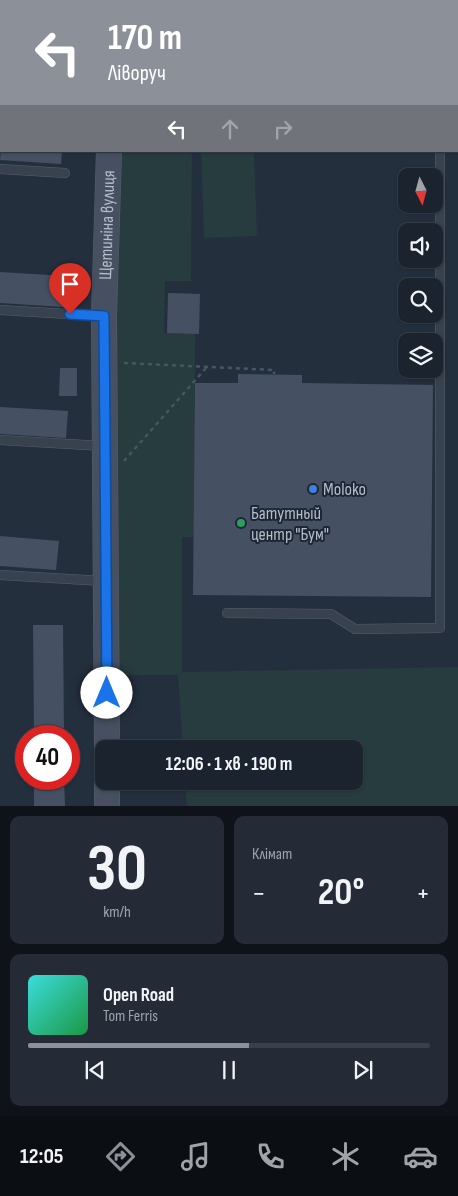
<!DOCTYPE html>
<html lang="uk">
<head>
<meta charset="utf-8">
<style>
	:root { --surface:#1b232e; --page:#242b36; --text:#f1f3f6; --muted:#a0a4aa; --line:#39404a; --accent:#8c9099 }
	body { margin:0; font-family:"Sofia Sans Condensed",sans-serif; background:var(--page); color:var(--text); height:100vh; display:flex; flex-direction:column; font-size:19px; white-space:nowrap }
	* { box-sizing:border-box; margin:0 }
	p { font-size:16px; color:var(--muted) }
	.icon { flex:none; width:28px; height:28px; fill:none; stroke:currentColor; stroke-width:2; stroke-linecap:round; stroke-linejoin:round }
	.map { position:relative; height:806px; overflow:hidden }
	.side { display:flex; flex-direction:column; gap:10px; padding:10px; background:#0f1319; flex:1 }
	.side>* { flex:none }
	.banner { position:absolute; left:0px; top:0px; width:459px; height:152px; box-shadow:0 1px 4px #0004,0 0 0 1px var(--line); background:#8c9099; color:#fff; overflow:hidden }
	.needle { width:32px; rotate:174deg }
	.tools { position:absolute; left:398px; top:168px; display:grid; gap:10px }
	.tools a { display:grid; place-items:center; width:45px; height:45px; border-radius:10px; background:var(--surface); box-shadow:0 1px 4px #0004,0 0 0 1px var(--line); font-size:25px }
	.speed { position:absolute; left:15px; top:725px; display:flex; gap:10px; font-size:25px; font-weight:700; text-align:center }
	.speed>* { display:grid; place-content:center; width:65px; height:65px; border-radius:50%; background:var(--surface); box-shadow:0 1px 4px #0004,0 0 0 1px var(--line); line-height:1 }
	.speed .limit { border:8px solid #d22; background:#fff; color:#111 }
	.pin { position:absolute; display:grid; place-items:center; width:42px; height:42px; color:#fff; margin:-51px -21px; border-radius:50% 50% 50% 0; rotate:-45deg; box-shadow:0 0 5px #0007 }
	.pin .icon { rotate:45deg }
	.me { position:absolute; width:55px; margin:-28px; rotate:0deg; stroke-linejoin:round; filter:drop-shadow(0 0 4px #0008) }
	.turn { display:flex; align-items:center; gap:18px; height:105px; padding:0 25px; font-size:22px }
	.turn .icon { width:65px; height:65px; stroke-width:2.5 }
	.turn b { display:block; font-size:35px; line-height:42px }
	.lanes { display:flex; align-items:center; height:48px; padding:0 25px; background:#0003; justify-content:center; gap:25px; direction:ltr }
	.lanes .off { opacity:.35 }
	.big { font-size:38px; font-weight:700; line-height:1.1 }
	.side .tile { flex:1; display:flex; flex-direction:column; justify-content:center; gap:8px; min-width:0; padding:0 18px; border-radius:10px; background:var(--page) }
	.side .dial { align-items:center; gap:0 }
	.dial b { font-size:65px; line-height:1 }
	.song { display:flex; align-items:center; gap:15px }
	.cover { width:60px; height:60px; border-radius:8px; background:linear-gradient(135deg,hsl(180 70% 55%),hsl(140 70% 35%)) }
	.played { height:5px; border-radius:2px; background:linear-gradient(90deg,var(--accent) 55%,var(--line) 55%) }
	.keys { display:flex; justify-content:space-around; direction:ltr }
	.heat { display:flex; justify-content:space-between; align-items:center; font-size:28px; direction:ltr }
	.side .tiles { flex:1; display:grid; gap:10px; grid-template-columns:1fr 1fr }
	.tile:last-child { grid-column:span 2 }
	.trip { position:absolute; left:95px; top:740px; width:268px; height:50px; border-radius:10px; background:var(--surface); box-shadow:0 1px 4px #0004,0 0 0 1px var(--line); font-weight:700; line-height:50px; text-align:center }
	.dock { display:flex; height:80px; justify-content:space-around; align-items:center; background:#0b0e12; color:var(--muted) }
	.dock .icon { width:35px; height:35px }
	.dock .on { color:var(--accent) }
	.dock b { font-size:22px; color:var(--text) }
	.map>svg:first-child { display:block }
	.green { fill:#263c3f }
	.building { fill:#455162 }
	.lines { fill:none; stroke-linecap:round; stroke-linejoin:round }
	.lane-casing { stroke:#565f6c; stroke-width:10 }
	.secondary-casing { stroke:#565f6c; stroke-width:26 }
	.path { stroke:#44595c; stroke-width:2.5; stroke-dasharray:4 4; stroke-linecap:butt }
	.lane { stroke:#38414e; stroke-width:9 }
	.secondary { stroke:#465061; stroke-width:25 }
	.route-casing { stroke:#114b97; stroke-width:12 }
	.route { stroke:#1a73e8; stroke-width:9 }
	.shop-dot { fill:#3f7fe0; stroke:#1d2633; stroke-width:2 }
	.leisure-dot { fill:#2e9e5b; stroke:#1d2633; stroke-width:2 }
	.labels { text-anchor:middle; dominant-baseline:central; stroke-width:4; stroke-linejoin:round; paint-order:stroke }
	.street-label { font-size:18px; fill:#b4bcc9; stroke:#1d2633 }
	.poi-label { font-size:18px; fill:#b4bcc9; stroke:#1d2633; text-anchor:start }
</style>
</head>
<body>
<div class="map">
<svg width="458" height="806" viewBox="0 0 458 806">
	<rect width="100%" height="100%" fill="#242f3e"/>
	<path class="green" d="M117,151H192L191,281H165L164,333H195L194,537H182V672L458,667V806H187L185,781H354V749H183L178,675H119L104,316Z
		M201,151H254L257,236L204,238Z"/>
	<path class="building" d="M1,151H62L61,164L0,160Z
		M0,272L66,276L64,307L0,303Z
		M168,293L200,294L199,334L167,333Z
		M60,368H77V396H59Z
		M238,374L302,375V383L433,385L431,597L193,595L195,383H238Z
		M0,407L68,411L66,438L0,434Z
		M0,536L59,541L56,570L0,566Z
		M33,625H63L64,736H34Z
		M34,779H64L65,806H34Z"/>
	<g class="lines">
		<defs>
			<path id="lane" d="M343,0V1
				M0,169L65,173
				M0,310L102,316
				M0,440L103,446
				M0,575L103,581
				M227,613L331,614L355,629L440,628V151"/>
			<g id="secondary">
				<path d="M57,0L72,1"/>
				<path d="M0,51H1"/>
				<path id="s1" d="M107,749L104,316L109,151"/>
				<path d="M107,781V806"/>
			</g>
		</defs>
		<use href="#lane" class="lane-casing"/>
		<use href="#secondary" class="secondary-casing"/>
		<path class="path" d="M270,1L271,0
			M302,1V0
			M0,97H1
			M124,363L274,370V374
			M124,461L206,368"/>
		<use href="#lane" class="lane"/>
		<use href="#secondary" class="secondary"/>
	</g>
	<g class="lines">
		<defs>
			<path id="route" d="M70,314L104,316L107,693"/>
		</defs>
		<use href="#route" class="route-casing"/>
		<use href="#route" class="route"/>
	</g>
	<circle class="shop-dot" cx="313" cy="489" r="5"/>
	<circle class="leisure-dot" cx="241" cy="523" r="5"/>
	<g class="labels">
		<g class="street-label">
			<text stroke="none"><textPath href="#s1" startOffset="524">Щетиніна вулиця</textPath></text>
		</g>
		<g class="poi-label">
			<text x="323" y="489">Moloko</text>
			<text x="251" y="513">Батутный<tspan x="251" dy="21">центр "Бум"</tspan></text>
		</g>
	</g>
</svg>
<div class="tools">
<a><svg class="needle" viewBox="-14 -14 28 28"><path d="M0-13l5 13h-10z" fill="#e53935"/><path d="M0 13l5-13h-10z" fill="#a0a4aa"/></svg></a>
<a><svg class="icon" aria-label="sound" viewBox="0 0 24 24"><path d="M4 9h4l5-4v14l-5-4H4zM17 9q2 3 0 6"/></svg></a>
<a><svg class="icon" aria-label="search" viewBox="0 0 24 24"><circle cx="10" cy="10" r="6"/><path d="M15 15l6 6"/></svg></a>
<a><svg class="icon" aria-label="layers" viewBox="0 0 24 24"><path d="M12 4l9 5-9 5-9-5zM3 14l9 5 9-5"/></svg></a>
</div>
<div class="speed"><div class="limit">40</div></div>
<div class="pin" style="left:70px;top:314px;background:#d93025"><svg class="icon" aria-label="arrive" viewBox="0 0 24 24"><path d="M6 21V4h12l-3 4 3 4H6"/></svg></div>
<svg class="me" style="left:107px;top:693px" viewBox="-20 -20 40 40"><circle r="19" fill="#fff"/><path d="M0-13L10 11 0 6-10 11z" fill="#1a73e8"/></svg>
<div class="trip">12:06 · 1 хв · 190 m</div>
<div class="banner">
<div class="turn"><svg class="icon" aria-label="left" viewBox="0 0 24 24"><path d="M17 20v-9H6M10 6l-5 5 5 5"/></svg><div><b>170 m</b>Ліворуч</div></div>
<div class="lanes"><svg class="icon" aria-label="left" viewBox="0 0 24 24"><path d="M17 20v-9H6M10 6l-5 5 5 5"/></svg><svg class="icon off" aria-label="ahead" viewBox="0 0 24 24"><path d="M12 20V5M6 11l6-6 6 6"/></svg><svg class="icon off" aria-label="right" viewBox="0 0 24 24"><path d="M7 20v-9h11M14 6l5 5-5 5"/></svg></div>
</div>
</div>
<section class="side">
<div class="tiles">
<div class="tile dial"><b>30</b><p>km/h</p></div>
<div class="tile"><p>Клімат</p>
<div class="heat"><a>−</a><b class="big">20°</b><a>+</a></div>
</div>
<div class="tile">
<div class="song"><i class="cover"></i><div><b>Open Road</b><p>Tom Ferris</p></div></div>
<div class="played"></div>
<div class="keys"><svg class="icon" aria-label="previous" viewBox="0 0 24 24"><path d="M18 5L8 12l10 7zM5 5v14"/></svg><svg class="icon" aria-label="pause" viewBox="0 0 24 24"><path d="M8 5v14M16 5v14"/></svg><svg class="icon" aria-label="next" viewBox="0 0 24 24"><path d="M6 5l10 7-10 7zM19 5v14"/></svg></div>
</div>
</div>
</section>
<nav class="dock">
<b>12:05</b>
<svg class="icon on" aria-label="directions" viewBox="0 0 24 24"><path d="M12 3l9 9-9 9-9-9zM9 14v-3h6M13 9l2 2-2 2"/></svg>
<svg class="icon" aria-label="music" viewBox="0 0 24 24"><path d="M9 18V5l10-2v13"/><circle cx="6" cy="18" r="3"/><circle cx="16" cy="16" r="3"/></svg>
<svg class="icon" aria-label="phone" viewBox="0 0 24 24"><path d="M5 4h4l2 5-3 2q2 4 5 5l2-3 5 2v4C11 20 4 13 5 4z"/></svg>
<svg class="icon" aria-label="climate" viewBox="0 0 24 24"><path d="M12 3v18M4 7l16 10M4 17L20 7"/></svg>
<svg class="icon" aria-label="car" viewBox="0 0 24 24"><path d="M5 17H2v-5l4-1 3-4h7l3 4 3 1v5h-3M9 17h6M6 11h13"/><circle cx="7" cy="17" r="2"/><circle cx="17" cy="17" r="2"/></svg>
</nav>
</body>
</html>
